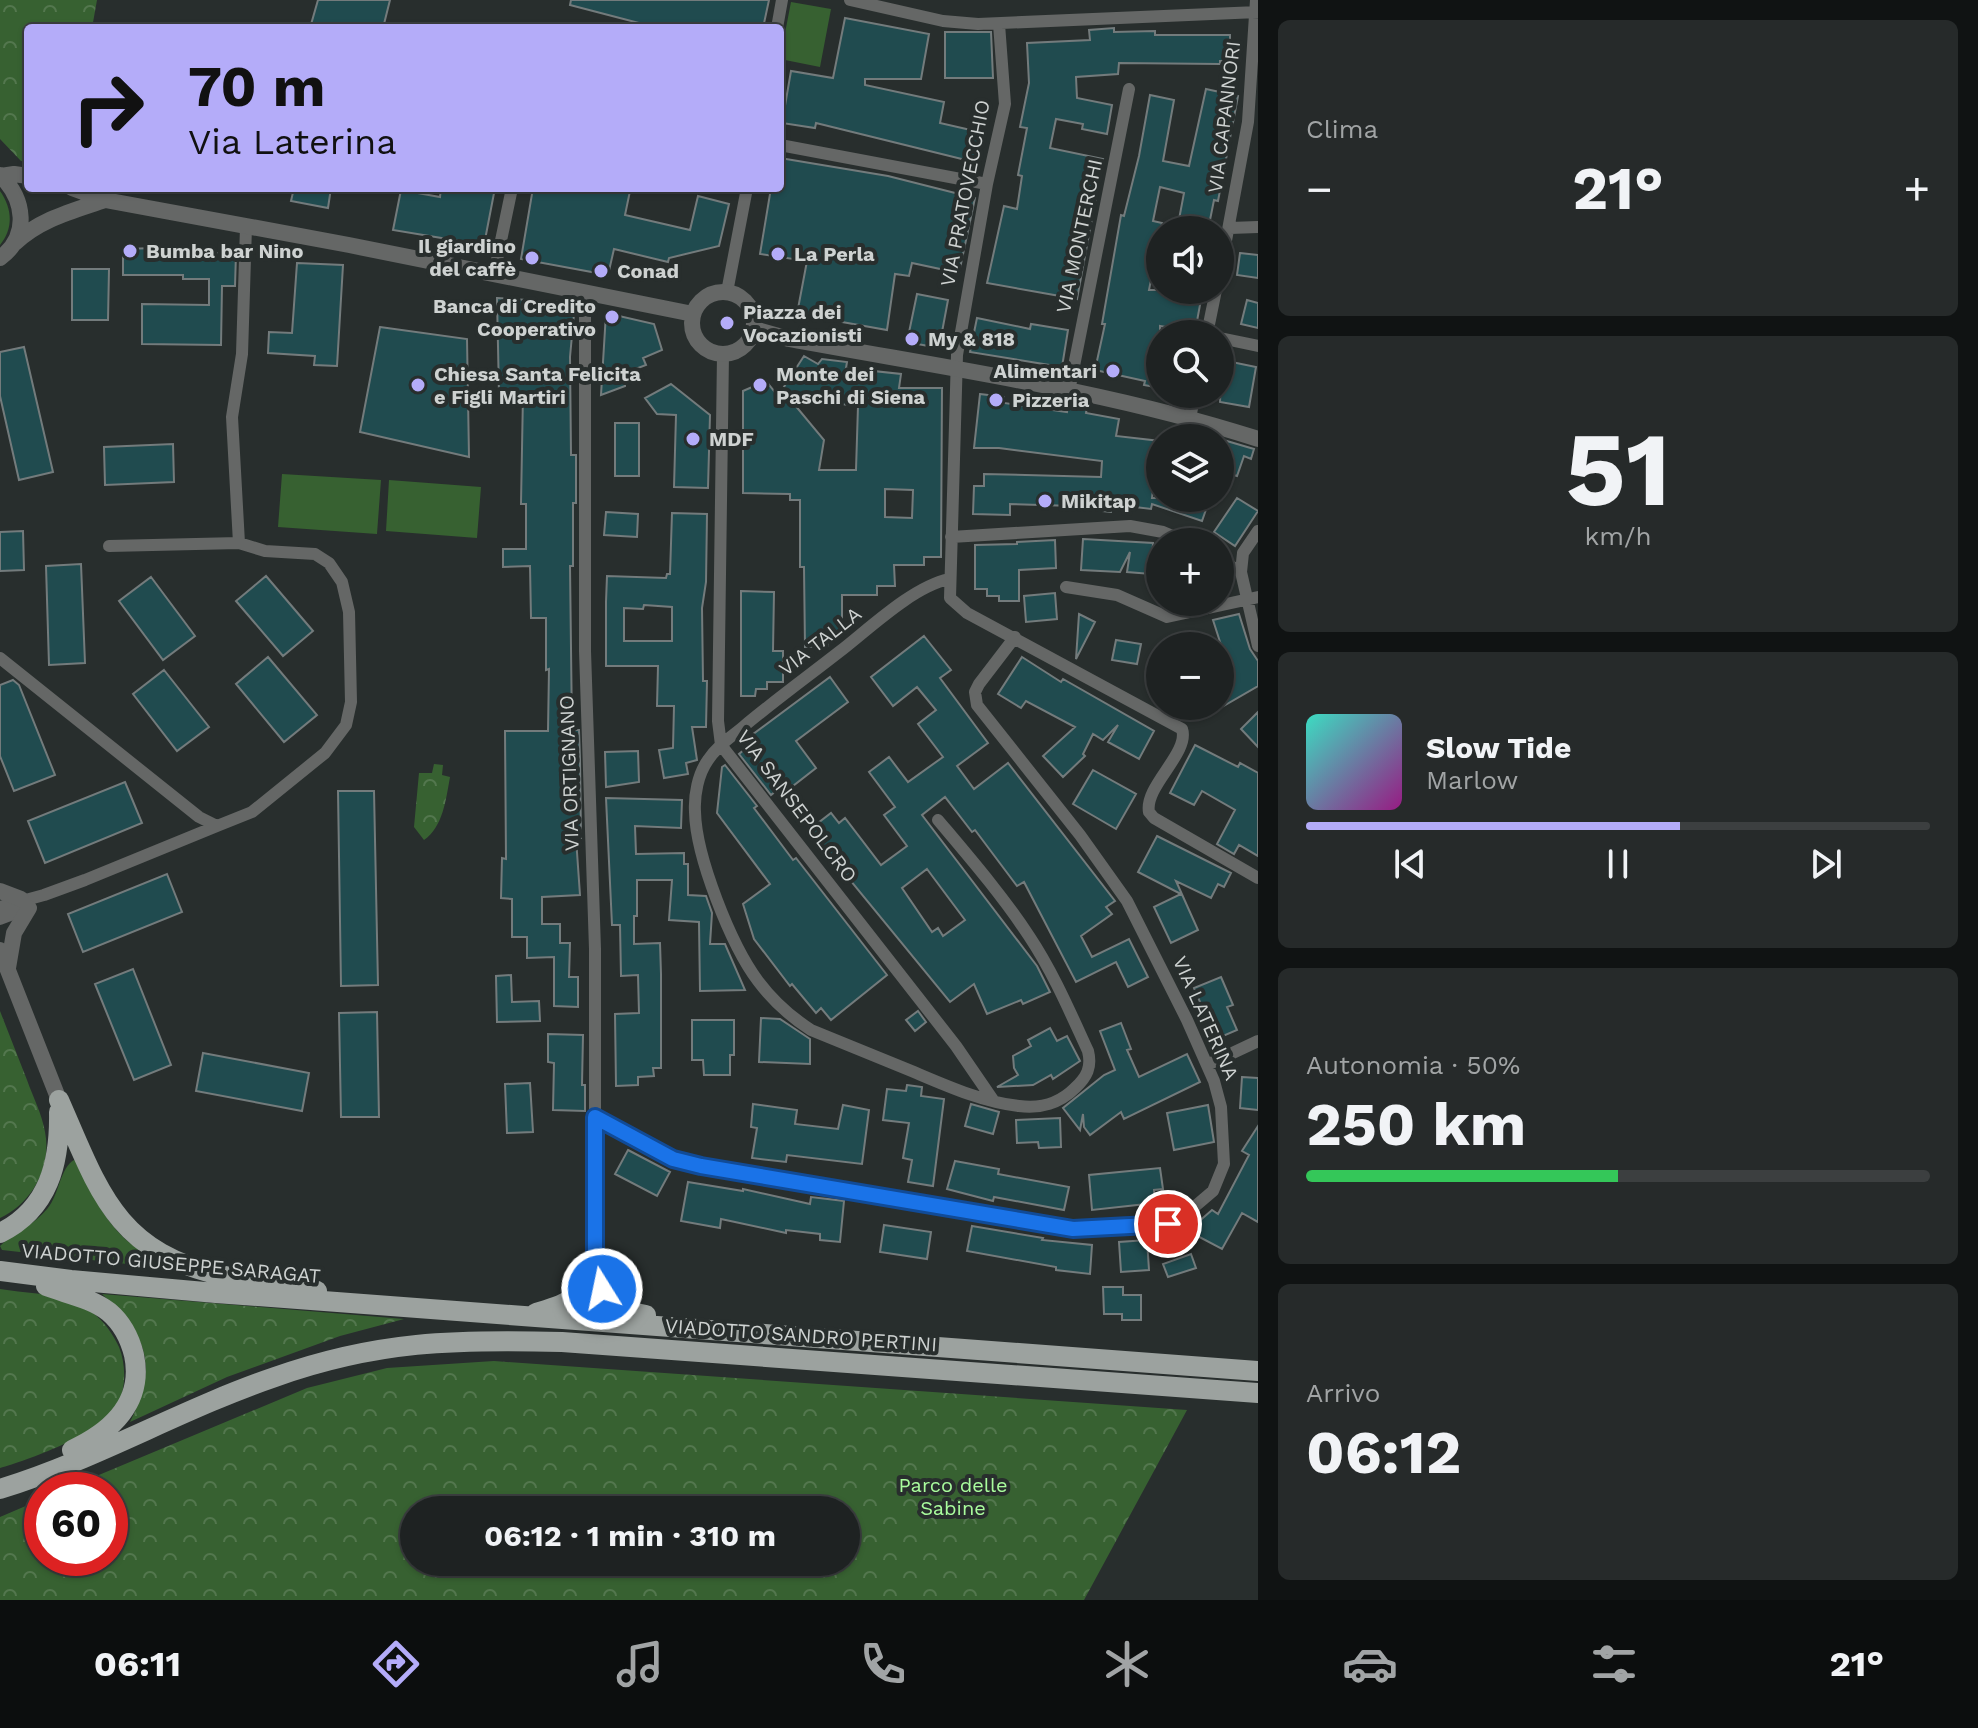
<!DOCTYPE html>
<html lang="it">
<head>
<meta charset="utf-8">
<style>
	:root { --surface:#1e2222; --page:#262a2a; --text:#f1f3f6; --muted:#a1a4a5; --line:#3c3f40; --accent:#b4acf9 }
	body { margin:0; font-family:"Work Sans",sans-serif; background:var(--page); color:var(--text); height:100vh; display:flex; flex-direction:column; font-size:30px; white-space:nowrap }
	* { box-sizing:border-box; margin:0 }
	p { font-size:26px; color:var(--muted) }
	.icon { flex:none; width:44px; height:44px; fill:none; stroke:currentColor; stroke-width:2; stroke-linecap:round; stroke-linejoin:round }
	.map { position:relative; flex:1; overflow:hidden }
	.side { display:flex; flex-direction:column; gap:20px; padding:20px; background:#101313; width:720px }
	.side>* { flex:none }
	.top-card { position:absolute; left:24px; top:24px; width:760px; height:168px; border-radius:8px; box-shadow:0 2px 6px #0004,0 0 0 2px var(--line); background:#b4acf9; color:#111; overflow:hidden }
	.controls { position:absolute; left:1146px; top:216px; display:grid; gap:16px }
	.controls a { display:grid; place-items:center; width:88px; height:88px; border-radius:50%; background:var(--surface); box-shadow:0 2px 6px #0004,0 0 0 2px var(--line); font-size:40px }
	.speed { position:absolute; left:24px; top:1472px; display:flex; gap:16px; font-size:40px; font-weight:700; text-align:center }
	.speed>* { display:grid; place-content:center; width:104px; height:104px; border-radius:50%; background:var(--surface); box-shadow:0 2px 6px #0004,0 0 0 2px var(--line); line-height:1 }
	.speed .limit { border:12px solid #d22; background:#fff; color:#111 }
	.pin { position:absolute; display:grid; place-items:center; width:68px; height:68px; color:#fff; margin:-34px; border:4px solid #fff; border-radius:50%; box-shadow:0 2px 8px #0007 }
	.me { position:absolute; width:88px; margin:-44px; rotate:350deg; stroke-linejoin:round; filter:drop-shadow(0 0 6px #0008) }
	.turn { display:flex; align-items:center; gap:28px; height:168px; padding:0 32px; font-size:36px }
	.turn .icon { width:104px; height:104px; stroke-width:2.5 }
	.turn b { display:block; font-size:56px; line-height:68px }
	.big { font-size:60px; font-weight:700; line-height:1.1 }
	.side .tile { flex:1; display:flex; flex-direction:column; justify-content:center; gap:12px; min-width:0; padding:0 28px; border-radius:12px; background:var(--page) }
	.side .dial { align-items:center; gap:0 }
	.dial b { font-size:104px; line-height:1 }
	.song { display:flex; align-items:center; gap:24px }
	.cover { width:96px; height:96px; border-radius:12px; background:linear-gradient(135deg,hsl(170 70% 55%),hsl(310 70% 35%)) }
	.played { height:8px; border-radius:4px; background:linear-gradient(90deg,var(--accent) 60%,var(--line) 60%) }
	.keys { display:flex; justify-content:space-around; direction:ltr }
	.heat { display:flex; justify-content:space-between; align-items:center; font-size:44px; direction:ltr }
	.charge { height:12px; border-radius:6px; background:linear-gradient(90deg,#34c759 50%,var(--line) 0) }
	.trip { position:absolute; left:400px; top:1496px; width:460px; height:80px; border-radius:40px; background:var(--surface); box-shadow:0 2px 6px #0004,0 0 0 2px var(--line); font-weight:700; line-height:80px; text-align:center }
	.tabs { display:flex; height:128px; justify-content:space-around; align-items:center; background:#0c0e0e; color:var(--muted) }
	.tabs .icon { width:56px; height:56px }
	.tabs .on { color:var(--accent) }
	.tabs b { font-size:36px; color:var(--text) }
	main { display:flex; flex:1; min-height:0 }
	.map>svg:first-child { display:block }
	.grass { fill:#376131 }
	.park { fill:url(#park-crowns); fill-rule:evenodd }
	.building { fill:#204b4f; stroke:#737b7c; stroke-width:2; fill-rule:evenodd }
	.lines { fill:none; stroke-linecap:round; stroke-linejoin:round }
	.minor { stroke:#656766; stroke-width:12 }
	.tertiary { stroke:#656766; stroke-width:16 }
	.primary { stroke:#9ca29f; stroke-width:20 }
	.route-casing { stroke:#114b97; stroke-width:20 }
	.route { stroke:#1a73e8; stroke-width:14 }
	.poi-dot { fill:#b4acf9; stroke:#282e2d; stroke-width:3 }
	.labels { text-anchor:middle; dominant-baseline:central; stroke-width:8; stroke-linejoin:round; paint-order:stroke }
	.street-label { font-size:20px; fill:#ced2d1; stroke:#282e2d }
	.poi-label { font-size:20px; font-weight:bold; fill:#ced2d1; stroke:#282e2d; text-anchor:start }
	.park-label { font-size:20px; fill:#a9fc9d; stroke:#282e2d }
</style>
</head>
<body>
<main>
<div class="map">
<svg width="1258" height="1600" viewBox="0 0 1258 1600">
	<defs>
		<pattern id="park-crowns" width="20" height="18" patternUnits="userSpaceOnUse" patternTransform="scale(2)"><rect width="20" height="18" fill="#376131"/><path d="M2 6a3 3 0 1 1 6 0M12 15a3 3 0 1 1 6 0" fill="none" stroke="#53774e"/></pattern>
	</defs>
	<rect width="100%" height="100%" fill="#282e2d"/>
	<path class="grass" d="M791,2L831,9L820,67L780,59Z
		M0,191C12,208 14,228 0,245Z
		M282,474L381,480L377,534L278,527Z
		M389,480L481,487L477,538L386,531Z
		M74,1160L77,1161C89,1189 103,1218 125,1239C135,1247 147,1254 155,1264L145,1266L2,1250L0,1246C16,1231 37,1224 50,1205C59,1192 61,1167 74,1160Z"/>
	<path class="park" d="M0,0H97L92,28H28V162L21,161L0,139Z
		M434,764L443,765L442,775L450,777C446,799 443,827 424,840L414,827L419,773H432Z
		M0,1011C9,1034 18,1057 27,1080C33,1097 42,1114 45,1132C52,1167 32,1203 0,1218Z
		M0,1289C23,1293 51,1293 72,1301C95,1310 109,1326 119,1347C127,1367 126,1394 114,1412C100,1433 26,1461 0,1468Z
		M102,1294L404,1319L340,1336L227,1377L130,1422C159,1363 147,1337 102,1294Z
		M494,1361L1187,1410L1084,1600H0V1517L42,1499V1558H110V1490H63L307,1388L387,1368ZM414,1510H846V1562H414Z"/>
	<path class="building" d="M318,0H390L383,28H310Z
		M571,0H769L763,28H658L570,5Z
		M845,18L929,34L921,79H865V85L944,102L940,123L984,133L978,163L816,123L815,128L782,123L791,71L833,78Z
		M1114,28V32L1155,31V35H1230V61H1220V64L1119,63L1118,74L1076,77L1077,98L1112,105L1107,134L1082,129L1083,124L1056,119L1050,148L1103,159L1077,299L987,283L1004,206L1017,209L1022,176L1018,175L1027,128L1020,127L1029,83L1027,43L1090,40L1089,30Z
		M945,32H991L993,78H945Z
		M1206,89L1238,96L1218,201L1214,200L1208,230H1177L1184,193L1160,187L1153,221L1162,223L1149,290H1179L1202,294L1195,332L1160,326V388L1144,385L1145,381L1095,370L1105,324H1102L1121,215L1124,216L1139,156L1150,95L1174,100L1163,161L1189,166Z
		M780,158L888,176L975,198L959,273L912,263L909,276L895,274L887,330L797,314L807,261L760,254L771,188H780Z
		M294,188H331L328,208L291,201Z
		M441,188H495L484,245L393,230L401,190L440,197Z
		M533,188H614L630,191L625,215L690,230L698,196L729,204L719,246L669,258L668,262L614,249L608,275L521,259Z
		M155,248V252L166,253H236L235,286H222L221,345L142,344V304L209,305V279H183V275H123V249Z
		M1240,253L1258,255V278L1237,275Z
		M297,263L343,265L337,366L314,365L315,356L268,353L269,332L292,333Z
		M72,269H109L108,320H72Z
		M917,294L948,300L939,348L907,342Z
		M497,298L575,303L570,357L571,455H576V503H573V566H570L572,730H579L580,759L581,838H576L580,895L542,897V924H560V943H570L569,977H578V1007L554,1006V957L527,958V937H512V899L501,898L502,858L506,859L505,731H548L549,669L546,670V618H531L530,566L503,567V549H526V504H521L523,394H499Z
		M1247,300L1258,303V328L1241,324Z
		M606,313L654,324L662,350L643,358L646,365L625,373V386L601,395Z
		M977,318L1030,329L1031,324L1068,330L1062,367L970,352Z
		M380,327L467,339L469,457L360,432Z
		M24,347L53,472L19,480L0,396V352Z
		M804,356L818,364L822,359L847,362L846,368L901,374L899,388H942L941,557H924V565H894L895,586H877V595H842V635H827L828,646L805,647L804,567H800V500H790V494L743,493V391L766,381L778,396ZM789,398L858,406L856,470H819L824,440ZM885,489L913,490L912,518L885,517Z
		M1222,360L1256,367L1249,407L1220,402Z
		M671,384L710,415L708,488L674,487L676,415L657,414L645,398Z
		M980,394L1004,397V403L1067,412L1068,404L1087,407L1086,413L1119,419L1116,436L1160,441V462L1156,461L1152,498H1210L1202,521L1152,504L1151,509L1112,504L1111,512L1073,508V506L1010,504V515L973,514L974,486H984V474L1101,477L1102,461L999,448H974Z
		M615,423H639V476H615Z
		M1220,439L1254,449L1251,459L1244,456L1237,476L1220,471Z
		M173,444L174,482L105,485L104,447Z
		M1237,498L1258,511L1235,546L1214,532Z
		M606,512L638,514L637,537L604,535Z
		M672,513L707,514L706,582L702,608L703,681H707L706,727H692L697,760L686,763L688,774L664,778L659,750L673,748L674,706H657L658,666H606V602L607,576L666,578L667,574H670ZM644,605L672,607V641H624V608L643,609Z
		M23,531L24,570L0,571V532Z
		M1083,539L1153,543L1151,574L1127,572L1130,552L1120,572L1081,570Z
		M1055,540L1056,568L1019,570V601H999V596H987V589H975V545L1017,544V542Z
		M81,564L85,663L49,665L46,566Z
		M266,576L313,631L283,656L236,601Z
		M151,577L195,636L163,660L119,601Z
		M741,591L774,592L773,651H783V682H767V689H756L755,696H741Z
		M1055,593L1057,619L1026,622L1024,596Z
		M1079,614L1095,622L1076,659Z
		M1239,614L1250,649L1258,661V686L1220,708V678L1230,673L1213,620Z
		M924,636L951,670L940,678L988,743L957,766L974,789L1008,763L1115,901L1106,907L1112,914L1081,936L1092,957L1129,939L1148,977L1128,987L1116,962L1076,982L1024,882L1017,886L975,830L972,832L945,797L922,815L1037,966L1050,992L1023,1004L1021,1000L987,1014L974,984L950,1002L809,830L831,813L839,823L845,818L881,865L907,846L884,815L895,807L869,772L889,757L908,782L943,757L918,724L936,710L917,687L893,706L871,677ZM927,869L965,920L943,936L938,928L932,932L902,888Z
		M1116,640L1141,644L1137,664L1112,660Z
		M268,657L317,715L284,742L236,684Z
		M1022,657L1061,682L1063,679L1154,731L1139,759L1108,742L1118,725L1103,740L1093,734L1083,754L1085,756L1063,777L1043,756L1075,727L1026,701L1021,708L998,694Z
		M164,670L209,727L177,751L133,694Z
		M830,677L848,702L796,741L816,768L780,796L776,791L771,795L739,754L745,749L741,743Z
		M13,680L19,685L55,775L14,791L0,756V685Z
		M1258,712V747L1241,729Z
		M1195,745L1238,767L1240,763L1258,773V856L1239,845L1234,854L1217,844L1235,810L1202,791L1194,805L1170,793Z
		M638,751L639,782L606,787L605,752Z
		M725,765L757,806L754,808L793,860L796,858L887,975L831,1020L821,1008L816,1013L792,984L790,986L754,939L743,904L770,884L717,813L722,767Z
		M1093,770L1136,794L1116,829L1073,804Z
		M125,782L142,823L45,863L28,821Z
		M338,791H374L378,985L341,986Z
		M606,798L682,800L681,828L635,826L636,854L684,853V864H688V895L706,896L712,913L710,944H725L745,990L700,991L699,922L669,920L672,880H637V916H634V944L660,943L661,974V1068H653L654,1076L638,1077V1085L616,1086L615,1014L639,1013L638,975L621,976L620,925H612Z
		M1157,836L1231,873L1224,887L1218,884L1211,898L1176,881L1198,930L1171,943L1154,907L1181,894L1138,872Z
		M167,874L182,912L83,952L68,914Z
		M133,969L171,1065L134,1080L95,984Z
		M511,975L512,1002L539,1001L540,1021L497,1022L496,976Z
		M1221,977L1233,1005L1227,1007L1237,1030L1216,1039L1194,988Z
		M918,1011L926,1022L915,1031L906,1020Z
		M377,1012L379,1117H341L339,1013Z
		M761,1018L780,1019L810,1039V1064L759,1062Z
		M692,1020H734V1055H730V1075H704L703,1060H692Z
		M1121,1023L1131,1049L1127,1050L1139,1077L1187,1054L1200,1082L1124,1119L1121,1112L1090,1135L1084,1127L1083,1114L1080,1130L1063,1108L1104,1075L1115,1070L1100,1031Z
		M1050,1028L1057,1041L1067,1036L1080,1061L1053,1079L1051,1075L1033,1085L997,1087L1018,1075L1014,1068L1013,1056L1031,1046L1028,1040Z
		M548,1034L583,1035L582,1085H585V1111L553,1110L554,1063L548,1062Z
		M203,1053L309,1073L302,1111L196,1091Z
		M1242,1077L1258,1078V1110L1240,1108Z
		M530,1083L533,1132L507,1133L505,1084Z
		M907,1085L922,1087L921,1096L944,1099L933,1186L908,1182L912,1160L903,1158L909,1123L883,1120L887,1089L906,1091Z
		M753,1104L797,1110L795,1124L838,1129L843,1105L869,1110L862,1164L787,1155L786,1162L752,1158L757,1128L751,1127Z
		M971,1104L999,1112L993,1134L965,1126Z
		M1208,1105L1214,1142L1174,1150L1167,1113Z
		M1060,1118L1061,1147L1039,1148L1038,1142L1017,1143L1016,1120Z
		M1258,1126V1222L1242,1213L1222,1249L1188,1231L1212,1210L1218,1214L1249,1155L1242,1151Z
		M628,1150L670,1172L657,1196L615,1174Z
		M955,1161L999,1169L998,1174L1069,1187L1064,1210L994,1197L993,1201L947,1189Z
		M1160,1168L1163,1189L1154,1190L1155,1203L1092,1210L1089,1175Z
		M688,1182L743,1191V1189L810,1204L811,1197L844,1201L840,1242L820,1240V1234L786,1230V1233L721,1219L720,1228L681,1221Z
		M884,1225L931,1232L927,1259L880,1252Z
		M972,1226L1043,1238L1042,1240L1092,1245L1090,1274L1056,1270V1267L967,1251Z
		M1147,1240L1149,1270L1121,1272L1119,1242Z
		M1191,1254L1196,1268L1168,1277L1163,1264Z
		M1103,1287H1123V1295H1141V1320H1122V1314H1104Z"/>
	<g class="lines">
		<path class="minor" d="M850,0L943,21L978,24L1258,12
			M999,24L1005,104L987,184L957,355L950,598L967,613L1182,729C1190,753 1144,786 1149,812L1154,818L1258,878
			M777,28L782,0
			M780,145L987,184
			M1230,228L1258,227
			M1220,273L1248,122L1256,0
			M494,274L512,188
			M585,291V651L595,949V1253
			M727,292L747,188
			M1207,334L1216,290
			M1220,338L1258,346
			M723,354L718,721L721,745L956,1046L993,1100
			M1069,391L1129,89
			M1190,418L1195,394
			M1258,531L1243,553L1241,572L1258,646
			M951,537L1130,526L1163,532L1187,542
			M239,543L232,417L242,354L246,227
			M1220,560L1241,572
			M1066,587L1117,595L1167,617L1258,597
			M0,658L199,817L217,826L252,812L325,753L346,725L351,702L349,612L342,582L329,563L315,554L265,551L239,543L109,546
			M938,820C970,858 1002,895 1029,936C1053,972 1070,1012 1088,1051C1092,1067 1087,1077 1075,1088C1060,1103 1040,1109 1019,1106C983,1102 947,1086 914,1072C880,1058 845,1044 811,1030C791,1017 773,1001 758,981C731,945 696,857 695,812C694,795 698,774 708,760C717,746 731,737 743,727C774,701 807,677 839,652C869,629 912,587 949,579
			M0,907L44,895L85,880L217,826
			M0,919L29,908
			M1207,1065L1258,1041
			M595,1117L661,1153L689,1164L1085,1230L1168,1224L1186,1214L1213,1191L1224,1164L1221,1107L1214,1081L1187,1020L1127,901L1080,835L977,705L975,692L979,684L1015,637"/>
		<path class="tertiary" d="M0,175C25,199 30,236 0,258
			M1,176L14,174L28,176
			M72,188L105,200L349,245L693,314
			M15,243C40,219 73,211 105,200
			M692 323a31 31 0 1 1 62 0a31 31 0 1 1-62 0Z
			M754,329L789,339C945,368 1106,390 1258,439
			M0,891L21,899
			M0,950L59,1100
			M8,968L14,933L29,908"/>
		<path class="primary" d="M59,1100C98,1188 114,1251 220,1275C252,1282 286,1280 317,1291
			M0,1233C49,1209 60,1162 59,1112
			M595,1253C600,1292 605,1308 646,1315
			M0,1271L71,1280L216,1293L1258,1371
			M46,1286C67,1294 91,1298 109,1312C122,1323 130,1339 134,1355C144,1402 111,1432 72,1450
			M536,1313C571,1302 584,1299 593,1261
			M0,1489C95,1460 181,1409 275,1377C376,1341 456,1339 562,1342L1258,1393"/>
	</g>
	<g class="lines">
		<defs>
			<path id="route" d="M602,1289L595,1253V1117L673,1159L701,1166L1073,1229L1168,1224"/>
		</defs>
		<use href="#route" class="route-casing"/>
		<use href="#route" class="route"/>
	</g>
	<g class="poi-dot">
		<circle cx="130" cy="251" r="8"/>
		<circle cx="778" cy="254" r="8"/>
		<circle cx="532" cy="258" r="8"/>
		<circle cx="601" cy="271" r="8"/>
		<circle cx="612" cy="317" r="8"/>
		<circle cx="727" cy="323" r="8"/>
		<circle cx="912" cy="339" r="8"/>
		<circle cx="1113" cy="371" r="8"/>
		<circle cx="418" cy="385" r="8"/>
		<circle cx="760" cy="385" r="8"/>
		<circle cx="996" cy="400" r="8"/>
		<circle cx="693" cy="439" r="8"/>
		<circle cx="1045" cy="501" r="8"/>
	</g>
	<g class="labels">
		<g class="street-label">
			<text transform="translate(1224 117) rotate(-83)">VIA CAPANNORI</text>
			<text transform="translate(965 193) rotate(-79)">VIA PRATOVECCHIO</text>
			<text transform="translate(1079 236) rotate(-78)">VIA MONTERCHI</text>
			<text transform="translate(820 641) rotate(-38)">VIA TALLA</text>
			<text transform="translate(569 773) rotate(-92)">VIA ORTIGNANO</text>
			<text transform="translate(797 806) rotate(53)">VIA SANSEPOLCRO</text>
			<text transform="translate(1206 1018) rotate(66)">VIA LATERINA</text>
			<text transform="translate(171 1263) rotate(5)">VIADOTTO GIUSEPPE SARAGAT</text>
			<text transform="translate(801 1335) rotate(4)">VIADOTTO SANDRO PERTINI</text>
		</g>
		<g class="poi-label">
			<text x="516" y="246" text-anchor="end">Il giardino<tspan x="516" dy="23">del caffè</tspan></text>
			<text x="146" y="251">Bumba bar Nino</text>
			<text x="794" y="254">La Perla</text>
			<text x="617" y="271">Conad</text>
			<text x="596" y="306" text-anchor="end">Banca di Credito<tspan x="596" dy="23">Cooperativo</tspan></text>
			<text x="743" y="312">Piazza dei<tspan x="743" dy="23">Vocazionisti</tspan></text>
			<text x="928" y="339">My &amp; 818</text>
			<text x="1097" y="371" text-anchor="end">Alimentari</text>
			<text x="434" y="374">Chiesa Santa Felicita<tspan x="434" dy="23">e Figli Martiri</tspan></text>
			<text x="776" y="374">Monte dei<tspan x="776" dy="23">Paschi di Siena</tspan></text>
			<text x="1012" y="400">Pizzeria</text>
			<text x="709" y="439">MDF</text>
			<text x="1061" y="501">Mikitap</text>
		</g>
		<g class="park-label">
			<text x="953" y="1485">Parco delle<tspan x="953" dy="23">Sabine</tspan></text>
		</g>
	</g>
</svg>
<div class="controls">
<a><svg class="icon" aria-label="sound" viewBox="0 0 24 24"><path d="M4 9h4l5-4v14l-5-4H4zM17 9q2 3 0 6"/></svg></a>
<a><svg class="icon" aria-label="search" viewBox="0 0 24 24"><circle cx="10" cy="10" r="6"/><path d="M15 15l6 6"/></svg></a>
<a><svg class="icon" aria-label="layers" viewBox="0 0 24 24"><path d="M12 4l9 5-9 5-9-5zM3 14l9 5 9-5"/></svg></a>
<a>+</a>
<a>−</a>
</div>
<div class="speed"><div class="limit">60</div></div>
<div class="pin" style="left:1168px;top:1224px;background:#d93025"><svg class="icon" aria-label="arrive" viewBox="0 0 24 24"><path d="M6 21V4h12l-3 4 3 4H6"/></svg></div>
<svg class="me" style="left:602px;top:1289px" viewBox="-20 -20 40 40"><circle r="17" fill="#1a73e8" stroke="#fff" stroke-width="3"/><path d="M0-11L8 9 0 5-8 9z" fill="#fff"/></svg>
<div class="trip">06:12 · 1 min · 310 m</div>
<div class="top-card">
<div class="turn"><svg class="icon" aria-label="right" viewBox="0 0 24 24"><path d="M7 20v-9h11M14 6l5 5-5 5"/></svg><div><b>70 m</b>Via Laterina</div></div>
</div>
</div>
<section class="side">
<div class="tile"><p>Clima</p>
<div class="heat"><a>−</a><b class="big">21°</b><a>+</a></div>
</div>
<div class="tile dial"><b>51</b><p>km/h</p></div>
<div class="tile">
<div class="song"><i class="cover"></i><div><b>Slow Tide</b><p>Marlow</p></div></div>
<div class="played"></div>
<div class="keys"><svg class="icon" aria-label="previous" viewBox="0 0 24 24"><path d="M18 5L8 12l10 7zM5 5v14"/></svg><svg class="icon" aria-label="pause" viewBox="0 0 24 24"><path d="M8 5v14M16 5v14"/></svg><svg class="icon" aria-label="next" viewBox="0 0 24 24"><path d="M6 5l10 7-10 7zM19 5v14"/></svg></div>
</div>
<div class="tile"><p>Autonomia · 50%</p><b class="big">250 km</b><div class="charge"></div></div>
<div class="tile"><p>Arrivo</p><b class="big">06:12</b></div>
</section>
</main>
<nav class="tabs">
<b>06:11</b>
<svg class="icon on" aria-label="directions" viewBox="0 0 24 24"><path d="M12 3l9 9-9 9-9-9zM9 14v-3h6M13 9l2 2-2 2"/></svg>
<svg class="icon" aria-label="music" viewBox="0 0 24 24"><path d="M9 18V5l10-2v13"/><circle cx="6" cy="18" r="3"/><circle cx="16" cy="16" r="3"/></svg>
<svg class="icon" aria-label="phone" viewBox="0 0 24 24"><path d="M5 4h4l2 5-3 2q2 4 5 5l2-3 5 2v4C11 20 4 13 5 4z"/></svg>
<svg class="icon" aria-label="climate" viewBox="0 0 24 24"><path d="M12 3v18M4 7l16 10M4 17L20 7"/></svg>
<svg class="icon" aria-label="car" viewBox="0 0 24 24"><path d="M5 17H2v-5l4-1 3-4h7l3 4 3 1v5h-3M9 17h6M6 11h13"/><circle cx="7" cy="17" r="2"/><circle cx="17" cy="17" r="2"/></svg>
<svg class="icon" aria-label="filters" viewBox="0 0 24 24"><path d="M4 7h16M4 17h16"/><circle cx="9" cy="7" r="2"/><circle cx="15" cy="17" r="2"/></svg>
<b>21°</b>
</nav>
</body>
</html>
